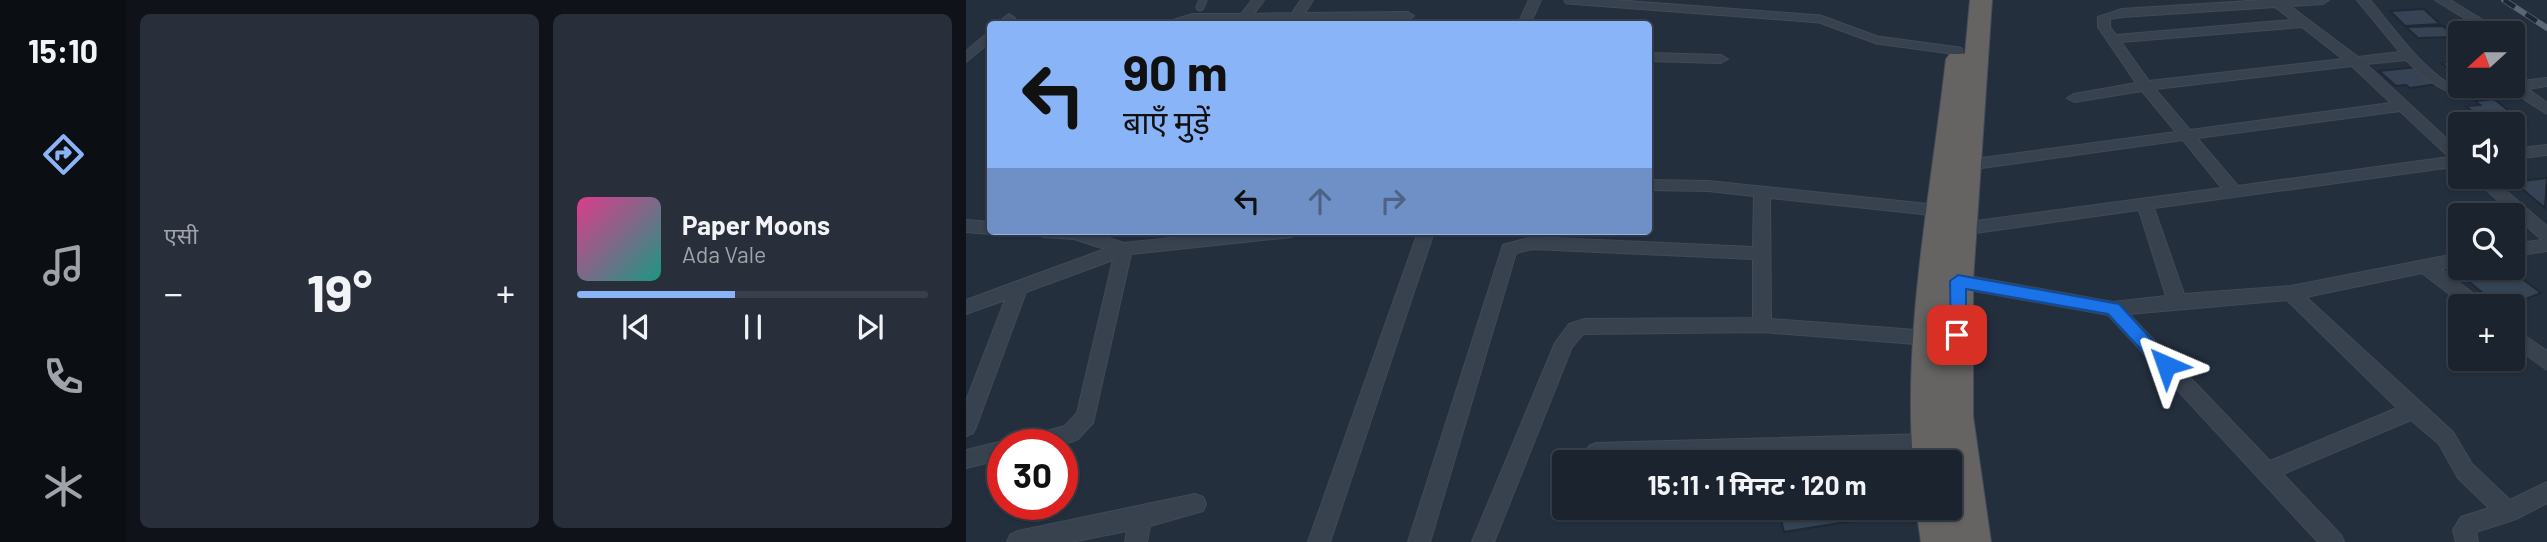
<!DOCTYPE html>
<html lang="hi">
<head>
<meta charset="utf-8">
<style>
	:root { --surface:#1b232e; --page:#282f3a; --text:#f1f3f6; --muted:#a0a4aa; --line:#39404a; --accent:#8ab4f8 }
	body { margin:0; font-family:Barlow,"Noto Sans Devanagari",sans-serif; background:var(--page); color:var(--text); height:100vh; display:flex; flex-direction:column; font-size:26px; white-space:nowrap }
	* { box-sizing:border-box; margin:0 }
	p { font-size:23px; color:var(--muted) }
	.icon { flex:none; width:38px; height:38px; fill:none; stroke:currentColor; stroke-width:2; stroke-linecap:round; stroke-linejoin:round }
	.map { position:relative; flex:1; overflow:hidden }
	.panel { display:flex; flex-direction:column; gap:14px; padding:14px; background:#0f1319; width:840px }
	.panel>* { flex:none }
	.guide { position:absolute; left:21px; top:21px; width:665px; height:214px; border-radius:7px; box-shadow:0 2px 5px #0004,0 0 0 2px var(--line); background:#8ab4f8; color:#111; overflow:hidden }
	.needle { width:46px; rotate:249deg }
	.fabs { position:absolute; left:1482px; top:21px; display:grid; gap:14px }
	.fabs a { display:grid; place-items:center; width:77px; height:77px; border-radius:7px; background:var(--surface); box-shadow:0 2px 5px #0004,0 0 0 2px var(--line); font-size:35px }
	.speed { position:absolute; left:21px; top:429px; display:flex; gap:14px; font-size:35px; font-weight:700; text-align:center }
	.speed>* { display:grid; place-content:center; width:91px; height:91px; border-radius:50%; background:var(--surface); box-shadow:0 2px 5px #0004,0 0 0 2px var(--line); line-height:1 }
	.speed .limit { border:10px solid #d22; background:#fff; color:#111 }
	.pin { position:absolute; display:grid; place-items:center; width:60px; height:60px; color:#fff; margin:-30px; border-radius:14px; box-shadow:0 4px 10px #0006 }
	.me { position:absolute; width:77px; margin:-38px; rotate:317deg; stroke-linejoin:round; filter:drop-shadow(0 0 5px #0008) }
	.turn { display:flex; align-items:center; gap:24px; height:147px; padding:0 21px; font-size:32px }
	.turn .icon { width:91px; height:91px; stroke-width:2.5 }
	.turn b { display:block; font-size:49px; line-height:60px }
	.lanes { display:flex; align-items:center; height:66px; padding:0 21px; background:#0003; justify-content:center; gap:35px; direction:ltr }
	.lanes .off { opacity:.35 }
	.big { font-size:52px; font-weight:700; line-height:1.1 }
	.panel .card { flex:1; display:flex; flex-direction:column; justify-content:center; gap:10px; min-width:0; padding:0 24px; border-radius:10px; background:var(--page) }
	.song { display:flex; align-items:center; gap:21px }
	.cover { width:84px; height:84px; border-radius:10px; background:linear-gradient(135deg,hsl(330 70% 55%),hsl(170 70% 35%)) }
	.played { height:7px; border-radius:4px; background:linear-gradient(90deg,var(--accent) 45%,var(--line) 45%) }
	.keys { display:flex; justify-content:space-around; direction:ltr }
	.heat { display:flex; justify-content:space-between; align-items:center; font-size:38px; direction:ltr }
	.panel .tiles { flex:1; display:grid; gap:14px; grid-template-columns:repeat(2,1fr) }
	.trip { position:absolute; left:586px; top:450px; width:410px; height:70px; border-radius:7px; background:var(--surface); box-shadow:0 2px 5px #0004,0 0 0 2px var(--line); font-weight:700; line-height:70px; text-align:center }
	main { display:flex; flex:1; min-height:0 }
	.tab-bar { display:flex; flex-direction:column; width:126px; justify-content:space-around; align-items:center; background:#0b0e12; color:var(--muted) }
	.tab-bar .icon { width:49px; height:49px }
	.tab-bar .on { color:var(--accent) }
	.tab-bar b { font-size:32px; color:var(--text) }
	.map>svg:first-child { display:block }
	.building { fill:#364354; stroke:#1f2835; stroke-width:2 }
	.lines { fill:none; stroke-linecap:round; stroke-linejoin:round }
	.service-casing { stroke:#414a57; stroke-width:9 }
	.minor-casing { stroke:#414a57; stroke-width:2 }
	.trunk-casing { stroke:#434c59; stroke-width:2 }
	.service { stroke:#38414e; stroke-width:7 }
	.minor { fill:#38414e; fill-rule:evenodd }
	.trunk { fill:#656462; fill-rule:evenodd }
	.rail-casing { stroke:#5a6575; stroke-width:6 }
	.rail { stroke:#1d2633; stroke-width:4.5; stroke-dasharray:13; stroke-linecap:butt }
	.route { fill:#1a73e8; stroke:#114b97; stroke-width:2 }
</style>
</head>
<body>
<main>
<nav class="tab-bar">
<b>15:10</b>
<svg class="icon on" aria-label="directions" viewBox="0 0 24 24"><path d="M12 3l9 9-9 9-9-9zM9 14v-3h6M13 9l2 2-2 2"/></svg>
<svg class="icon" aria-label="music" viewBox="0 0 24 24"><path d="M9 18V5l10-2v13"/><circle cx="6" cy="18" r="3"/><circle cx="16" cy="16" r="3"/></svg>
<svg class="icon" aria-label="phone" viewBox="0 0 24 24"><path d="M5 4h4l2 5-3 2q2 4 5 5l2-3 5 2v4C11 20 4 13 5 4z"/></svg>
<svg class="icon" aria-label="climate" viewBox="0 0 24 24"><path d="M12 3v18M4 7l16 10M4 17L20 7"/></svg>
</nav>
<section class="panel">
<div class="tiles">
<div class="card"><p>एसी</p>
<div class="heat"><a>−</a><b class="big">19°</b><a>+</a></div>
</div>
<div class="card">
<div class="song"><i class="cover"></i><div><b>Paper Moons</b><p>Ada Vale</p></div></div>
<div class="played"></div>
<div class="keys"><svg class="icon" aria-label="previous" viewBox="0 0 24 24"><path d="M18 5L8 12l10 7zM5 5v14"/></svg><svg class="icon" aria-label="pause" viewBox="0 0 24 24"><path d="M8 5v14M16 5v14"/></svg><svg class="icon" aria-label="next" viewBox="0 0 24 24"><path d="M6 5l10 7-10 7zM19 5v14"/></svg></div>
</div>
</div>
</section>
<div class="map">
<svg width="1581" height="542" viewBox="0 0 1581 542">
	<rect width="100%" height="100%" fill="#242f3e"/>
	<path class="building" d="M1458,9L1474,24L1439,26L1424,11Z
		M1477,26L1489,37L1452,38L1440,27Z
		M1494,60V76L1475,63Z
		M1451,67L1472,84L1444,88L1440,85L1430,86L1413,71Z
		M1528,99L1561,125L1521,124L1500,106L1514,105L1509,101Z
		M1581,178L1579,208L1548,182Z
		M1524,268H1542L1575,293L1542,306H1533L1492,273Z
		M812,508H885L886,521L818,532Z"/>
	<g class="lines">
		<defs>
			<path id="service" d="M602,0L854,19L911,40L993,51
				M234,7L237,0"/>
			<path id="minor" d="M286,0H298L288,14L326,13L335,0H347L339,13L442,12L448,16L442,20L334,21L332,24H320L321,21L194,24L227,14H275Z
				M563,0H575L564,24H552Z
				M1299,0H1363L1357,4L1324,6L1392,57L1434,52L1391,0H1404C1424,24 1463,79 1492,87C1510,91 1529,86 1547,86L1548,82L1581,78V86L1562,89L1581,103V114L1547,92C1497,101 1476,97 1440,60L1400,64L1494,151V166L1188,208L1218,294L1325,286L1494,253V265L1475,269L1517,301L1520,306H1499L1456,273L1340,297L1487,432L1506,464L1544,500L1581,482V503L1550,519L1510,532L1512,542H1490L1487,530L1495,517L1523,508L1492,478L1473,444L1445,420L1317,474L1375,535L1378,542H1352L1142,315L992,288L983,281L992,274L1147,302L1200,296L1173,210L995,235L987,229L995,223L1256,188L1217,140L1001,170L993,165L1001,160L1210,132L1176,91L1108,102L1101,98L1108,94L1170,83L1132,27V17L1156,9ZM1309,7L1326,20L1150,35L1144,27V19L1156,17ZM1336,27L1377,59L1183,81L1155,42ZM1386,66L1425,103L1224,130L1189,89ZM1434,111L1483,157L1272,186L1231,138ZM1321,300L1431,408L1304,461L1163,314Z
				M1469,0H1484L1538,33H1522Z
				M43,14L49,18L43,24H30Z
				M24,31V42L0,62V51Z
				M1547,39L1555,41V47H1547Z
				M682,53L755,55L762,59L755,63L682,61Z
				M1581,145V155L1547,159V149Z
				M1506,177H1524L1581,226V251L1547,256V244L1576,240Z
				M682,180L742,181L981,206L983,210L975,216L804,198L805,319L963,331L970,333L972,338L970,343L963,345L796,332L617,334L606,347L528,542H506L589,343L603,324L619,319L787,318V259L566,249L550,253L464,542H442L537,245L566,237L787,247L788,196L742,191L682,190Z
				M0,220L24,222V231H31L24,234L0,232Z
				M69,231H122L158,243L270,231H334L326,237L165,254L127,423L112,439L105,442L95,444H52L55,438L99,426L111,413L147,260L60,292L10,427L7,433L0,436V401L39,300L0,314V300L139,249L108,239L77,237Z
				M450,231H466V238L364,542H342L450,238Z
				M1547,328L1581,351V370L1547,345Z
				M963,434L970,437L973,443L970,449L963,452L630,461L623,458L620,452L623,446L630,443Z
				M37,441L45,444H37V459L0,468V450Z
				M229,494L237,497L240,504L237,511L184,526L181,542H159L161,531L105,542H41L44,535L52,531Z"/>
			<path id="trunk" d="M1004,0H1026L1007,281V416L1025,542H955L950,508H984V462H947C937,328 965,192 980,59L984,54H999Z"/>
		</defs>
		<use href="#service" class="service-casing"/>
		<use href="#minor" class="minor-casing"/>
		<use href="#trunk" class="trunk-casing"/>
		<use href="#service" class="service"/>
		<use href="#minor" class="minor"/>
		<use href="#trunk" class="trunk"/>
		<defs>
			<path id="rail" d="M1538,0L1581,28"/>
		</defs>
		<use href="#rail" class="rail-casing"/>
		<use href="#rail" class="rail"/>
	</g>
	<path class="route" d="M992,275L1153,304L1209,365L1207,370H1194L1142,314L1000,289V335L991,342L985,340L984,281Z"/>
</svg>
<div class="fabs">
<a><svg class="needle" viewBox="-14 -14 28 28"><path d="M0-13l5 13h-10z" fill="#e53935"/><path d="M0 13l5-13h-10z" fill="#a0a4aa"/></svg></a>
<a><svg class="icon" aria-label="sound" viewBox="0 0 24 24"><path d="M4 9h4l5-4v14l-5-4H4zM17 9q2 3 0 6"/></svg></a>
<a><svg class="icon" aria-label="search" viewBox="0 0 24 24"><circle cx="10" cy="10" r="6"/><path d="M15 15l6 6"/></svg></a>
<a>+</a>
</div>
<div class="speed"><div class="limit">30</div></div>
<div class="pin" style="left:991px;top:335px;background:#d93025"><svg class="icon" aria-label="arrive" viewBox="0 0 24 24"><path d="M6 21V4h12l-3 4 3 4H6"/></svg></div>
<svg class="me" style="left:1200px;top:365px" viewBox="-20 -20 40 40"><path d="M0-17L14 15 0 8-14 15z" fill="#1a73e8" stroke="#fff" stroke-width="4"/></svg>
<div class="trip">15:11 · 1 मिनट · 120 m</div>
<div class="guide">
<div class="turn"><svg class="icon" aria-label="left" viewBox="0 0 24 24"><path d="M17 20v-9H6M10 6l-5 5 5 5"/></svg><div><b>90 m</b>बाएँ मुड़ें</div></div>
<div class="lanes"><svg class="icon" aria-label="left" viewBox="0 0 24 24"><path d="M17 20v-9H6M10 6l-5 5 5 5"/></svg><svg class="icon off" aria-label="ahead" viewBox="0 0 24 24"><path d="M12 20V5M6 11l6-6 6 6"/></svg><svg class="icon off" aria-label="right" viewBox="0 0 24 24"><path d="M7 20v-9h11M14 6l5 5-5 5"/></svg></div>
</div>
</div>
</main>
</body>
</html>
